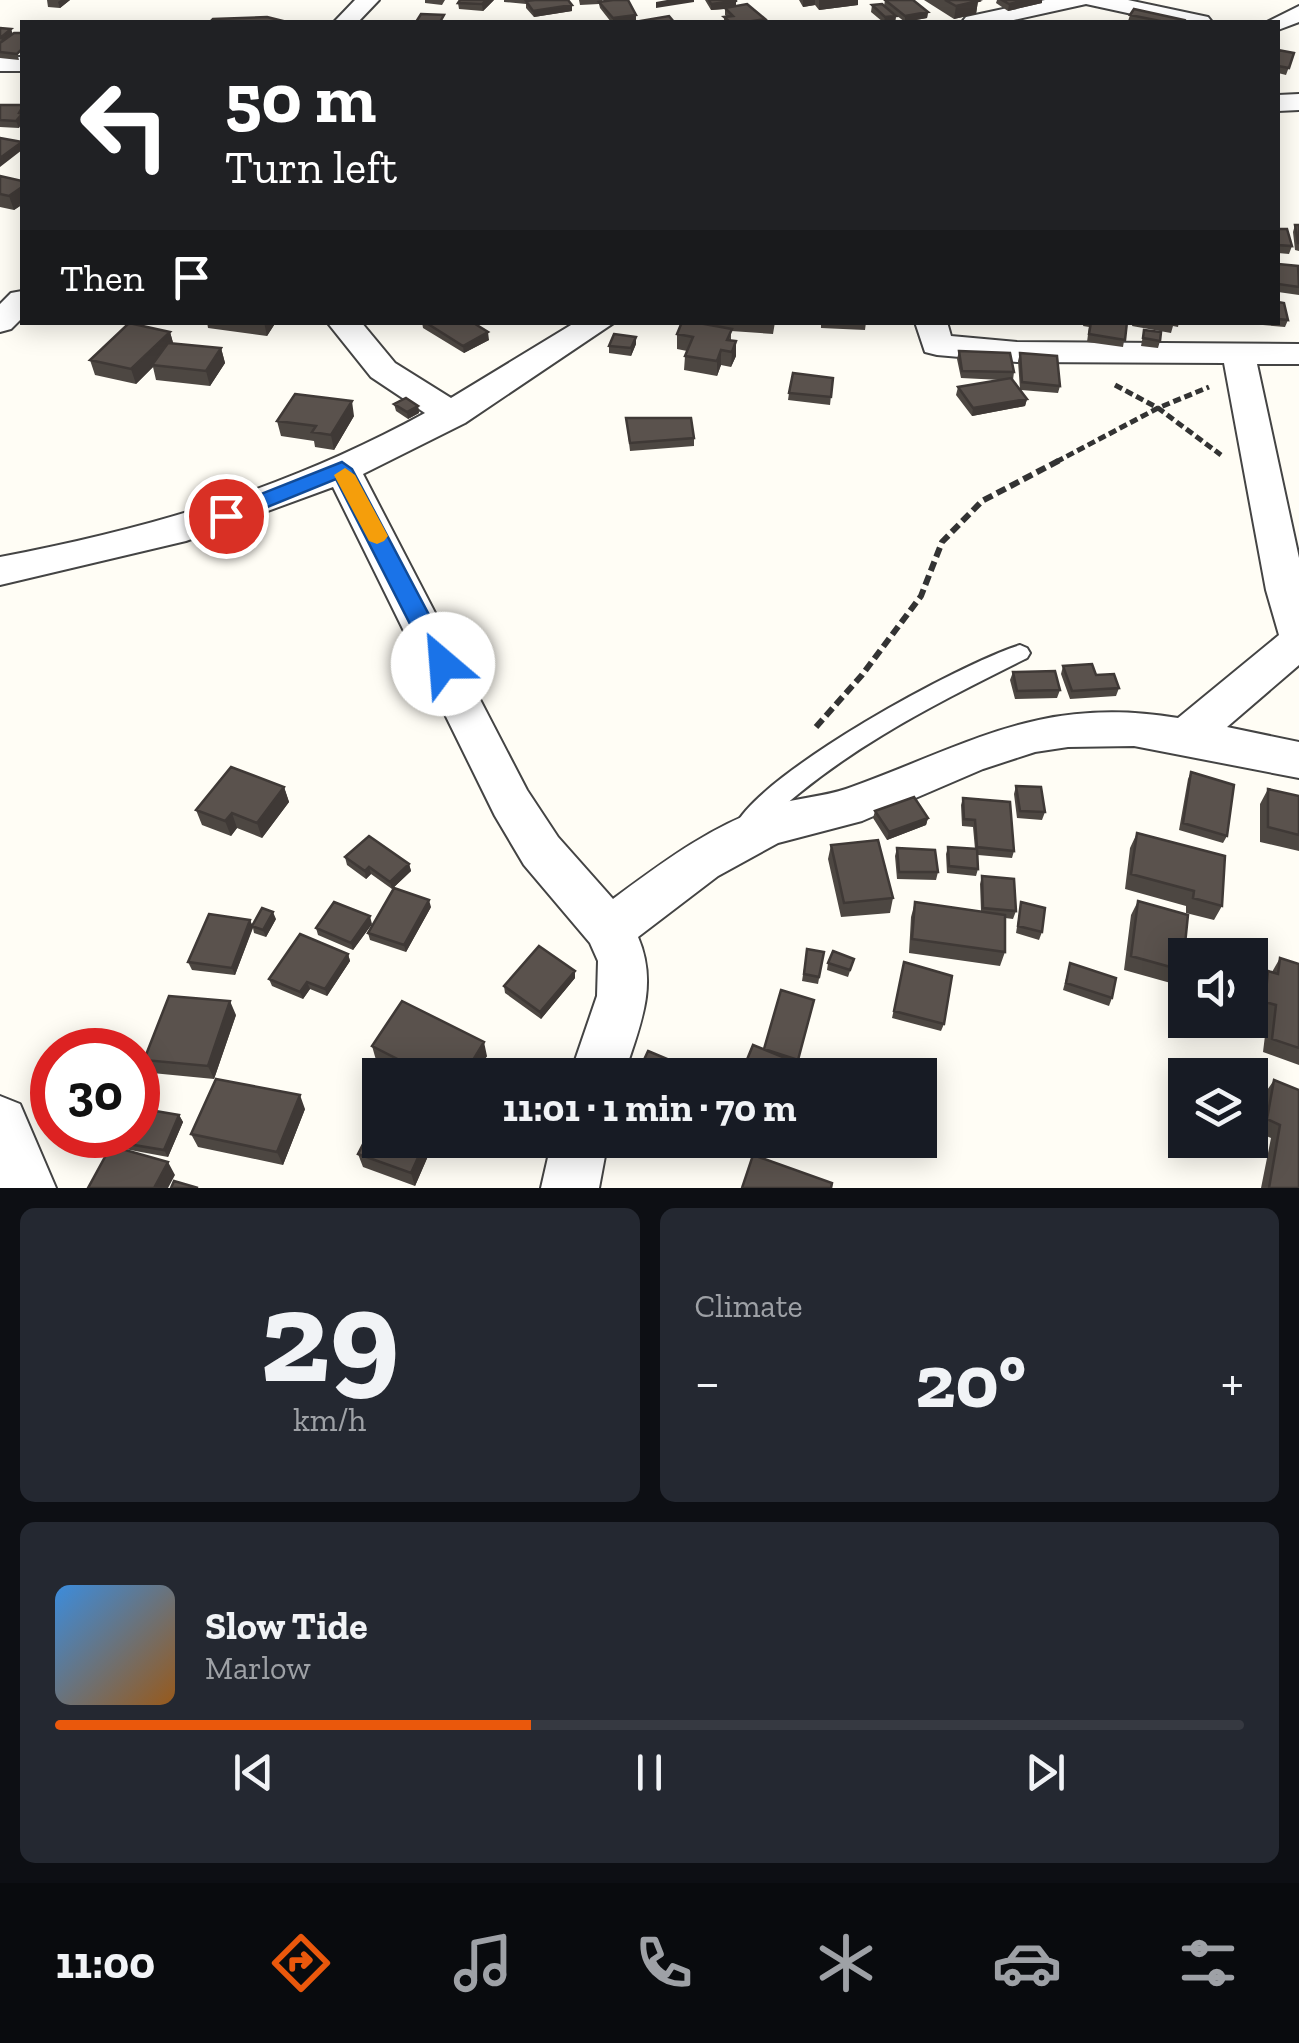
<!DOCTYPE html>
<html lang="en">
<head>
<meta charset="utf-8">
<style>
	:root { --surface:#171b24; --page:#242831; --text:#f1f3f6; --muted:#9ea1a6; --line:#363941; --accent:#ea580c }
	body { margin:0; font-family:"Zilla Slab",serif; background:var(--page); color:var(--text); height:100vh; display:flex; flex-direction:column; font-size:38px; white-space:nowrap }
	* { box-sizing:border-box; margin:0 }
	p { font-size:32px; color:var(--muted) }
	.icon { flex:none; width:55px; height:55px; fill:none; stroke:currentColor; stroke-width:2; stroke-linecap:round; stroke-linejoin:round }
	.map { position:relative; height:1188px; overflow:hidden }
	.drawer { display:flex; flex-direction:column; gap:20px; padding:20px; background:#0d0f14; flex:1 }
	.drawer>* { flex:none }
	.top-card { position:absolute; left:20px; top:20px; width:1260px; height:305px; border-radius:0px; box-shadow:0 5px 25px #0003; background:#202124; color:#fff; overflow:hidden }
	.controls { position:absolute; left:1168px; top:938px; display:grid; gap:20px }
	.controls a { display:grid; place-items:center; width:100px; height:100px; border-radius:0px; background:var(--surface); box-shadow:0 5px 25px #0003; font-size:50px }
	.speed { position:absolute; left:30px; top:1028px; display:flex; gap:20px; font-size:50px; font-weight:700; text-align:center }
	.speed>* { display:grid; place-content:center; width:130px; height:130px; border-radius:50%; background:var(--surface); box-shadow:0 5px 25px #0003; line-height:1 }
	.speed .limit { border:15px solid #d22; background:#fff; color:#111 }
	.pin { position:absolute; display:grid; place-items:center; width:85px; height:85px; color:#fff; margin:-42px; border:5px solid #fff; border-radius:50%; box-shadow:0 2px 10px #0007 }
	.me { position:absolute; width:110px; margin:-55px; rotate:333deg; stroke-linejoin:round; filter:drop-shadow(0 0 8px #0008) }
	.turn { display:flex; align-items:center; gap:35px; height:210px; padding:0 40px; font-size:45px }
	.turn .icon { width:130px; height:130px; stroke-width:2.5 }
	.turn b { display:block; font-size:70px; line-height:85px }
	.then { display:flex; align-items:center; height:95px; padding:0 40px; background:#0003; gap:20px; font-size:38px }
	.big { font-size:75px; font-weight:700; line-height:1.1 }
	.drawer .widget { flex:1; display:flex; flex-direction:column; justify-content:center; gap:15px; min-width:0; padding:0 35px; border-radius:15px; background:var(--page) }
	.drawer .dial { align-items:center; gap:0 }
	.dial b { font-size:130px; line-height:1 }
	.song { display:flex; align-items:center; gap:30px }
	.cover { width:120px; height:120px; border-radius:15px; background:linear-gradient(135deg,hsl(210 70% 55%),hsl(30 70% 35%)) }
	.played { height:10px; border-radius:5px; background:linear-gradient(90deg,var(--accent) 40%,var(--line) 40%) }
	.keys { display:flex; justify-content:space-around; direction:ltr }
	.heat { display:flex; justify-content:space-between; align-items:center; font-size:55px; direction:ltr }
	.drawer .tiles { flex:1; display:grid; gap:20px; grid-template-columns:1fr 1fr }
	.widget:last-child { grid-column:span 2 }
	.trip { position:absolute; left:362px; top:1058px; width:575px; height:100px; border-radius:0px; background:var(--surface); box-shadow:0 5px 25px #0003; font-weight:700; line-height:100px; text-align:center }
	.tabs { display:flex; height:160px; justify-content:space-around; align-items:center; background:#090b0e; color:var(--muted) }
	.tabs .icon { width:70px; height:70px }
	.tabs .active { color:var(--accent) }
	.tabs b { font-size:45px; color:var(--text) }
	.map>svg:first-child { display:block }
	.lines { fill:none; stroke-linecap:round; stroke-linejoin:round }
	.service-casing { stroke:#444; stroke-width:4 }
	.minor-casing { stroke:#444; stroke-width:4 }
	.path-far1 { stroke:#333; stroke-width:5; stroke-dasharray:8 4; stroke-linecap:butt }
	.path { stroke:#333; stroke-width:6; stroke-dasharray:10 5; stroke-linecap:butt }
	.service { fill:#fff; fill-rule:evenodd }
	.minor { fill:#fff; fill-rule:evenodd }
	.wall { fill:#4d4742 }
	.shaded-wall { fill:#3f3936 }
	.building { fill:#5a524d; stroke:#3f3936; stroke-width:2.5 }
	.route { fill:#1a73e8; stroke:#114b97; stroke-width:2.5 }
	.slow { fill:#f59e0b }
</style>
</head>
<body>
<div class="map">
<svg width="1299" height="1188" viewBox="0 0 1299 1188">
	<rect width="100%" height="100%" fill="#fffdf5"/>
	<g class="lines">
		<defs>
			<path id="service" d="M1020,645L1027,648L1030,653L1027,658C929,707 834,754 755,833L747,836L739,833L735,826C763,771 959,664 1020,645Z"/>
			<path id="minor" d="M355,0H379L358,22H334Z
				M1045,0H1128L1208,17L1212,22H1169L1086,4L1005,22H962L966,17Z
				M1299,6V22L1278,30V22H1267Z
				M0,57H22V71H0Z
				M1299,94V110L1278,111V95Z
				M22,291V318L11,329L0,332V304L11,293Z
				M327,322H361L395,363L451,398L576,322H615L465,423L363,474L527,790L558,837L613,899C663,862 712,825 771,806C796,798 822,797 846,789C969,745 1040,695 1178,718L1279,635L1266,590L1224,363L1017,362L937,355L925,352L915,322H947L951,336L1017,342L1299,344V364H1257L1299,558V665L1227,727L1299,742V778L1134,746L1068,747L1035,752L983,769L862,821L778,843L718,876L638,937C659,986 639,1027 624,1075H570L597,996L598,961L590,943L524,865L495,816L333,487L186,541L0,585V557C153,528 288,488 425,413L371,377Z
				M0,1096L20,1104L56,1188H0Z
				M552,1140H608L599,1188H541Z"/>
		</defs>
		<use href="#service" class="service-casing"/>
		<use href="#minor" class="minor-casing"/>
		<path class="path-far1" d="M1115,385L1158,408L1221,455
			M1056,462L1158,408L1209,387"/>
		<path class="path" d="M816,727L862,675L921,596L942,542L982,501L1060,460"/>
		<use href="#service" class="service"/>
		<use href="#minor" class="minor"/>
	</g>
	<path class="wall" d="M47,0H70L60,8L48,7Z
		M425,0H445L442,5L425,3Z
		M494,0L483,11L459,9L458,3Z
		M504,0H530L572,11L534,17L526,8V4L504,2Z
		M579,0H602V2L636,15V21L611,22L600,8L599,4L580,5Z
		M705,0H736V6L765,19L764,22H724V17H727L725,15V9L711,10Z
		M799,0H858V5L819,10L815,5L803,7Z
		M885,0L928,12L927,18L905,22L888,9L896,16L895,22H883L871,12L872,5L884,6Z
		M924,0H983L978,1L976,14L954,19Z
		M997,0H1042V3L1008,11L996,3Z
		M1130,15L1183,22H1134L1128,21Z
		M0,28L11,29L19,60L0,58Z
		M1278,50L1294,53L1286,75L1278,73Z
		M0,105H22L19,128L0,127Z
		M0,176L22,181V211L20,206L14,210L0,207Z
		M1295,225H1299V251L1295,250L1293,232Z
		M1278,229L1292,246L1289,254L1278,253Z
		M1278,264L1299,271V295L1278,292Z
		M1278,302L1288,320L1285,327L1239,323L1278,322Z
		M207,322H276L267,336L208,328Z
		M422,322H472L489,340L464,353L423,328Z
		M712,322H775L773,334L731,331V340L736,356L731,367L721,365L717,376L684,370L685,356L687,351L677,349V334L712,326Z
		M821,322H866L865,330L821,328Z
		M1084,322H1127L1123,347L1087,342L1089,327L1083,326Z
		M1133,322H1179L1178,327L1173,326L1171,333L1132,326Z
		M1144,330L1160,341L1158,348L1141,346Z
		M170,332L173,343L221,348L225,363L210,386L156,380L153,367L136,384L95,375L90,360Z
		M636,344L631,356L609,353V346Z
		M959,351L1014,372L1013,380L1020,390L1018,361L1020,353L1060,386L1058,393L1021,390L1027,399L1025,406L972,416L956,395L958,387L1001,380L961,378L957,359Z
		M833,378L830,405L788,400L789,393Z
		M394,404L418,406L419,413L408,419L396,411Z
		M354,416L334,450L315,447L314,441L281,436L277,421Z
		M626,418L694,438V446L630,451Z
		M1063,666L1096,675L1119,688L1116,696L1070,699L1061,674Z
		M1013,672L1060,690L1057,698L1015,699L1010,680Z
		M1191,772L1227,836L1223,843L1179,830L1188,779Z
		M1016,786L1045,812L1042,820L1017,818L1014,794Z
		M284,787L289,802L262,838L237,828L231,836L202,825L196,810Z
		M1268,789L1299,796V851L1260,842V804Z
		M963,798L1014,851L1012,858L978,855V869L976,876L947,873L946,854L948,847L975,849L973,827L962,826L961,805Z
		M875,811L928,818L926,825L887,840L873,818Z
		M1137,833L1222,906L1214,920L1186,913V906L1125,889L1130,848Z
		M831,845L893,898L890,913L841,917L828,859Z
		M897,848L938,872L936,880L897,879L895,856Z
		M345,857L409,864L411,871L392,889L371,874L366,879L347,865Z
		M982,876L1016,911L1013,919L1005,918V952L1000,966L909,953L911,917L915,902L981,911L980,884Z
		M1138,901L1185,944V987L1124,970L1131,915Z
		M1021,902L1042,932L1039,940L1016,933Z
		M431,907L406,952L370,940L368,933Z
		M276,919L266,937L254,933L253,928L235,975L192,970L188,962L250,920L252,925Z
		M372,924L353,950L318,935L316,928Z
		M807,949L824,952L818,984L802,981Z
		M348,954L350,961L327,996L310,989L303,999L272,986L269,979Z
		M1280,958L1299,964V1065L1263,1052L1267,1019L1256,1015L1260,985L1268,971L1272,972Z
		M854,959L848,977L827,970L828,963Z
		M904,962L944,1024L941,1031L892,1018Z
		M1070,963L1112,998L1109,1006L1063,990Z
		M575,978L541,1019L505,993L504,986Z
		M236,1015L214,1079L152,1073L144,1060Z
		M372,1046L487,1056L475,1075H406L376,1060Z
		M1274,1080L1299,1188H1261L1271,1138L1257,1132L1265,1093Z
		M305,1109L283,1165L198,1147L191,1134Z
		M179,1115L183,1122L168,1157L114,1147L175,1175L108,1146L104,1140Z
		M380,1140H435L415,1186L363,1167L358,1154Z"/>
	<path class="shaded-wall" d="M61,0H70L60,8L58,2Z
		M487,0H494L483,11L482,4Z
		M667,0H694V2L656,8V2Z
		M803,0H815V5L803,7Z
		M819,0H858V5L819,10Z
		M976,0H983L977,2L978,1L976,14L954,19L956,6Z
		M1028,0H1042V3L1008,11L1009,4Z
		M736,1V8L711,10V4Z
		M572,5V11L534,17L533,11Z
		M928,12L927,18L905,22V16Z
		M636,15V21L613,22V18Z
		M896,16L895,22H884L885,17Z
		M11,29L13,35L3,44L1,38Z
		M22,108V123L19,128L16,121L19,113Z
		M22,142V150L0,167V158Z
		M22,187V205L19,204L20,206L14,210L9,196Z
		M264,322H276L267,336Z
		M170,332L174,346L152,365L153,367L136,384L131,369Z
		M488,332L489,340L464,353L463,346Z
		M636,337V344L631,356V348Z
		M736,341V356L731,367L732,352Z
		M221,348L225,363L210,386L206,371Z
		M721,350V365L717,376V361Z
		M1027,399L1025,406L972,416L973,408Z
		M352,401L354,416L334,450L331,435Z
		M418,406L419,413L408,419L407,412Z
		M284,787L289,802L262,838L257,823Z
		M232,813L237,828L231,836L225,821Z
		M928,818L926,825L887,840L889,832Z
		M409,864L411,871L392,889L390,882Z
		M369,867L371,874L366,879L365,871Z
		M429,900L431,907L406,952L404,945Z
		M273,912L276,919L266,937L263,930Z
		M370,916L372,924L353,950L351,943Z
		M250,920L253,927L235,975L232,968Z
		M348,954L350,961L327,996L325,989Z
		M575,971V978L541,1019L540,1012Z
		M307,982L310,989L303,999L300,992Z
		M230,1001L236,1015L214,1079L208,1066Z
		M484,1042L487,1056L475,1075H464Z
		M300,1095L305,1109L283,1165L277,1152Z
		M179,1115L183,1122L168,1157L164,1150Z
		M426,1140H435L415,1186L411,1173Z
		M168,1162L175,1175L168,1188H154Z"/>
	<path class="building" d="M460,0H487L482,4L458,3Z
		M535,0H568L572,5L533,11L526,1Z
		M613,0H628L636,15L613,18L599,2Z
		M709,0H736V1L711,4Z
		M885,0H913L928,12L905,16Z
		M945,0H976L978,1L956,6Z
		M1002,0H1028L1009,4Z
		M747,4L765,19L746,22H730L724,17L733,16L725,8Z
		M882,4L896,16L885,17L872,5Z
		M1134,9L1184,20L1182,22H1165L1130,15Z
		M421,14L444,15L440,22H416Z
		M669,16L674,22H641L640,21Z
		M267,17L287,22H210L213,19Z
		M0,28L11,29L0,38Z
		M14,33H22V49L17,54L0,52V43Z
		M1278,50L1294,53L1289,68L1278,66Z
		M0,105H22V108L19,113L22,114L16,121L0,120Z
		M0,138L22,142L0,158Z
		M0,176L22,181V187L9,196L0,194Z
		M1295,225H1299V243H1298Z
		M1278,229H1287L1292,246L1278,245Z
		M1278,264L1298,266L1299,287L1278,284Z
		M1278,302L1284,303L1288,320L1278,319Z
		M425,322H472L488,332L463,346Z
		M682,322H693L732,329L727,340L736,341L732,352L721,350L717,361L685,356L693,337L677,334Z
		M1091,322H1127L1125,340L1089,334Z
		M129,323L170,332L131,369L90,360Z
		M1144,330L1161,332L1160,341L1143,338Z
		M614,334L636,337L631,348L609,346Z
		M168,343L221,348L206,371L152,365Z
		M959,351L1010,353L1014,372L962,371Z
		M1020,353L1057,356L1060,386L1022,382Z
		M793,373L833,378L831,397L789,393Z
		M1011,378L1027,399L973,408L958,387Z
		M295,394L352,401L331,435L312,432L316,426L277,421Z
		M406,398L418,406L407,412L394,404Z
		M626,418H691L694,438L630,443Z
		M1092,664L1096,675L1114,674L1119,688L1072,691L1063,666Z
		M1055,671L1060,690L1017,691L1013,672Z
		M231,767L284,787L257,823L232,813L225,821L196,810Z
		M1191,772L1234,785L1227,836L1183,823Z
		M1016,786L1041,787L1045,812L1020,811Z
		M1268,789L1299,796V835L1268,827Z
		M914,797L928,818L889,832L875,811Z
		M963,798L1010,802L1014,851L977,847L975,820L964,819Z
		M1137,833L1225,856L1222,906L1193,898L1194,891L1131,874Z
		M369,836L409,864L390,882L369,867L365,871L345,857Z
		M878,840L893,898L844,903L831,845Z
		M948,847L977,849L978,869L949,866Z
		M897,848L935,850L938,872H899Z
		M982,876L1014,879L1016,911L983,908Z
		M394,888L429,900L404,945L368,933Z
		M1138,901L1188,915L1185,944L1195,946V955H1185V971L1131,956Z
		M334,902L370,916L351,943L316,928Z
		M915,902L1005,915V952L912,939Z
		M1021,902L1045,908L1042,932L1018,926Z
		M262,908L273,912L263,930L252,926Z
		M209,914L250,920L232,968L188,962Z
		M300,934L348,954L325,989L307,982L300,992L269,979Z
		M539,946L575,971L540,1012L504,986Z
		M807,949L824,952L819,977L804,974Z
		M833,951L854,959L850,970L828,963Z
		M1280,958L1299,964V1048L1272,1039L1276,1005L1265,1002L1268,971L1278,974Z
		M904,962L952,976L944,1024L894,1011Z
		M1070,963L1116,978L1112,998L1066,983Z
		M781,990L814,1000L798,1060L764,1049Z
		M169,996L230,1001L208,1066L144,1060Z
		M402,1001L484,1042L464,1075H429L372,1046Z
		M753,1045L800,1064L796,1075H729L734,1063L744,1067Z
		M648,1051L705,1075H637Z
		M216,1079L300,1095L277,1152L191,1134Z
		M1274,1080L1299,1090V1188H1269L1280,1125L1267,1119Z
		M138,1108L179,1115L164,1150L104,1140L106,1135H138Z
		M380,1111V1140H426L411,1173L358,1154Z
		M111,1146L168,1162L154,1188H88Z
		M753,1155L832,1183L831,1188H742Z
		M174,1181L198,1188H171Z"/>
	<path class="route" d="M342,462L352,469L455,664L451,671H434L336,479L233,521H218L215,516L218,511Z"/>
	<path class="slow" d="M345,468L355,475L388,536L384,541L377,544L369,541L334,475Z"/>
</svg>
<div class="controls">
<a><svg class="icon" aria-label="sound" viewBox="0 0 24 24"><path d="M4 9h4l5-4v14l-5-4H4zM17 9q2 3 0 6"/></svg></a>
<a><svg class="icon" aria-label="layers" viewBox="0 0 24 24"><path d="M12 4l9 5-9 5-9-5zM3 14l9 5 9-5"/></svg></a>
</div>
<div class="speed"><div class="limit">30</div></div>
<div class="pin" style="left:226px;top:516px;background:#d93025"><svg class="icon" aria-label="arrive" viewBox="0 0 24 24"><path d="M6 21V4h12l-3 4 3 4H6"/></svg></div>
<svg class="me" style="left:443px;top:664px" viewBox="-20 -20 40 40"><circle r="19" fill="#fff"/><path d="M0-13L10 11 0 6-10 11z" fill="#1a73e8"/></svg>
<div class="trip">11:01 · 1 min · 70 m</div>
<div class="top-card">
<div class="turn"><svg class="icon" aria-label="left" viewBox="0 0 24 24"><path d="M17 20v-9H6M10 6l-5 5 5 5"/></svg><div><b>50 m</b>Turn left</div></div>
<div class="then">Then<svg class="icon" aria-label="arrive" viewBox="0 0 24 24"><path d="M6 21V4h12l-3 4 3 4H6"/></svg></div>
</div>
</div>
<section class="drawer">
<div class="tiles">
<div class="widget dial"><b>29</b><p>km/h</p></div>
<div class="widget"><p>Climate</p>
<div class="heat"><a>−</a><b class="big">20°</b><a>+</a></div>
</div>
<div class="widget">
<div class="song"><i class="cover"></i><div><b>Slow Tide</b><p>Marlow</p></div></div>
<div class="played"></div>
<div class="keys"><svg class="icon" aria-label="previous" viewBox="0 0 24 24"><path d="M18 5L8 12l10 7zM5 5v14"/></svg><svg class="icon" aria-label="pause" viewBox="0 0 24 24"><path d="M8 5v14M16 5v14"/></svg><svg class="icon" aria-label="next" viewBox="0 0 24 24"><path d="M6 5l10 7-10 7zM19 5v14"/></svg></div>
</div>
</div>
</section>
<nav class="tabs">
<b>11:00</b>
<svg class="icon active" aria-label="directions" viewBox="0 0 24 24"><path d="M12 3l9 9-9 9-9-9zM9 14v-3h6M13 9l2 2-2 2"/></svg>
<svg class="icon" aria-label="music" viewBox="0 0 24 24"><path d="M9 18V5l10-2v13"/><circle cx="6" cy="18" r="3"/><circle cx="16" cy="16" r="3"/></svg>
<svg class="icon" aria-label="phone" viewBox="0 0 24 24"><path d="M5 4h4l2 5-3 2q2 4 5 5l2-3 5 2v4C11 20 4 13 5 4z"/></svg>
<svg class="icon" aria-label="climate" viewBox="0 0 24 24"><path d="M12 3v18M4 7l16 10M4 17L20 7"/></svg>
<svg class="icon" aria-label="car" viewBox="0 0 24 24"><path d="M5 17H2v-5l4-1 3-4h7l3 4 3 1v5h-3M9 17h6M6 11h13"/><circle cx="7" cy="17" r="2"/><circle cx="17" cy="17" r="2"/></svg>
<svg class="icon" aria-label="filters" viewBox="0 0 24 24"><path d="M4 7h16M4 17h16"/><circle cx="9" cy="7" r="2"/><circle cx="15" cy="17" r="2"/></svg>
</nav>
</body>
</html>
